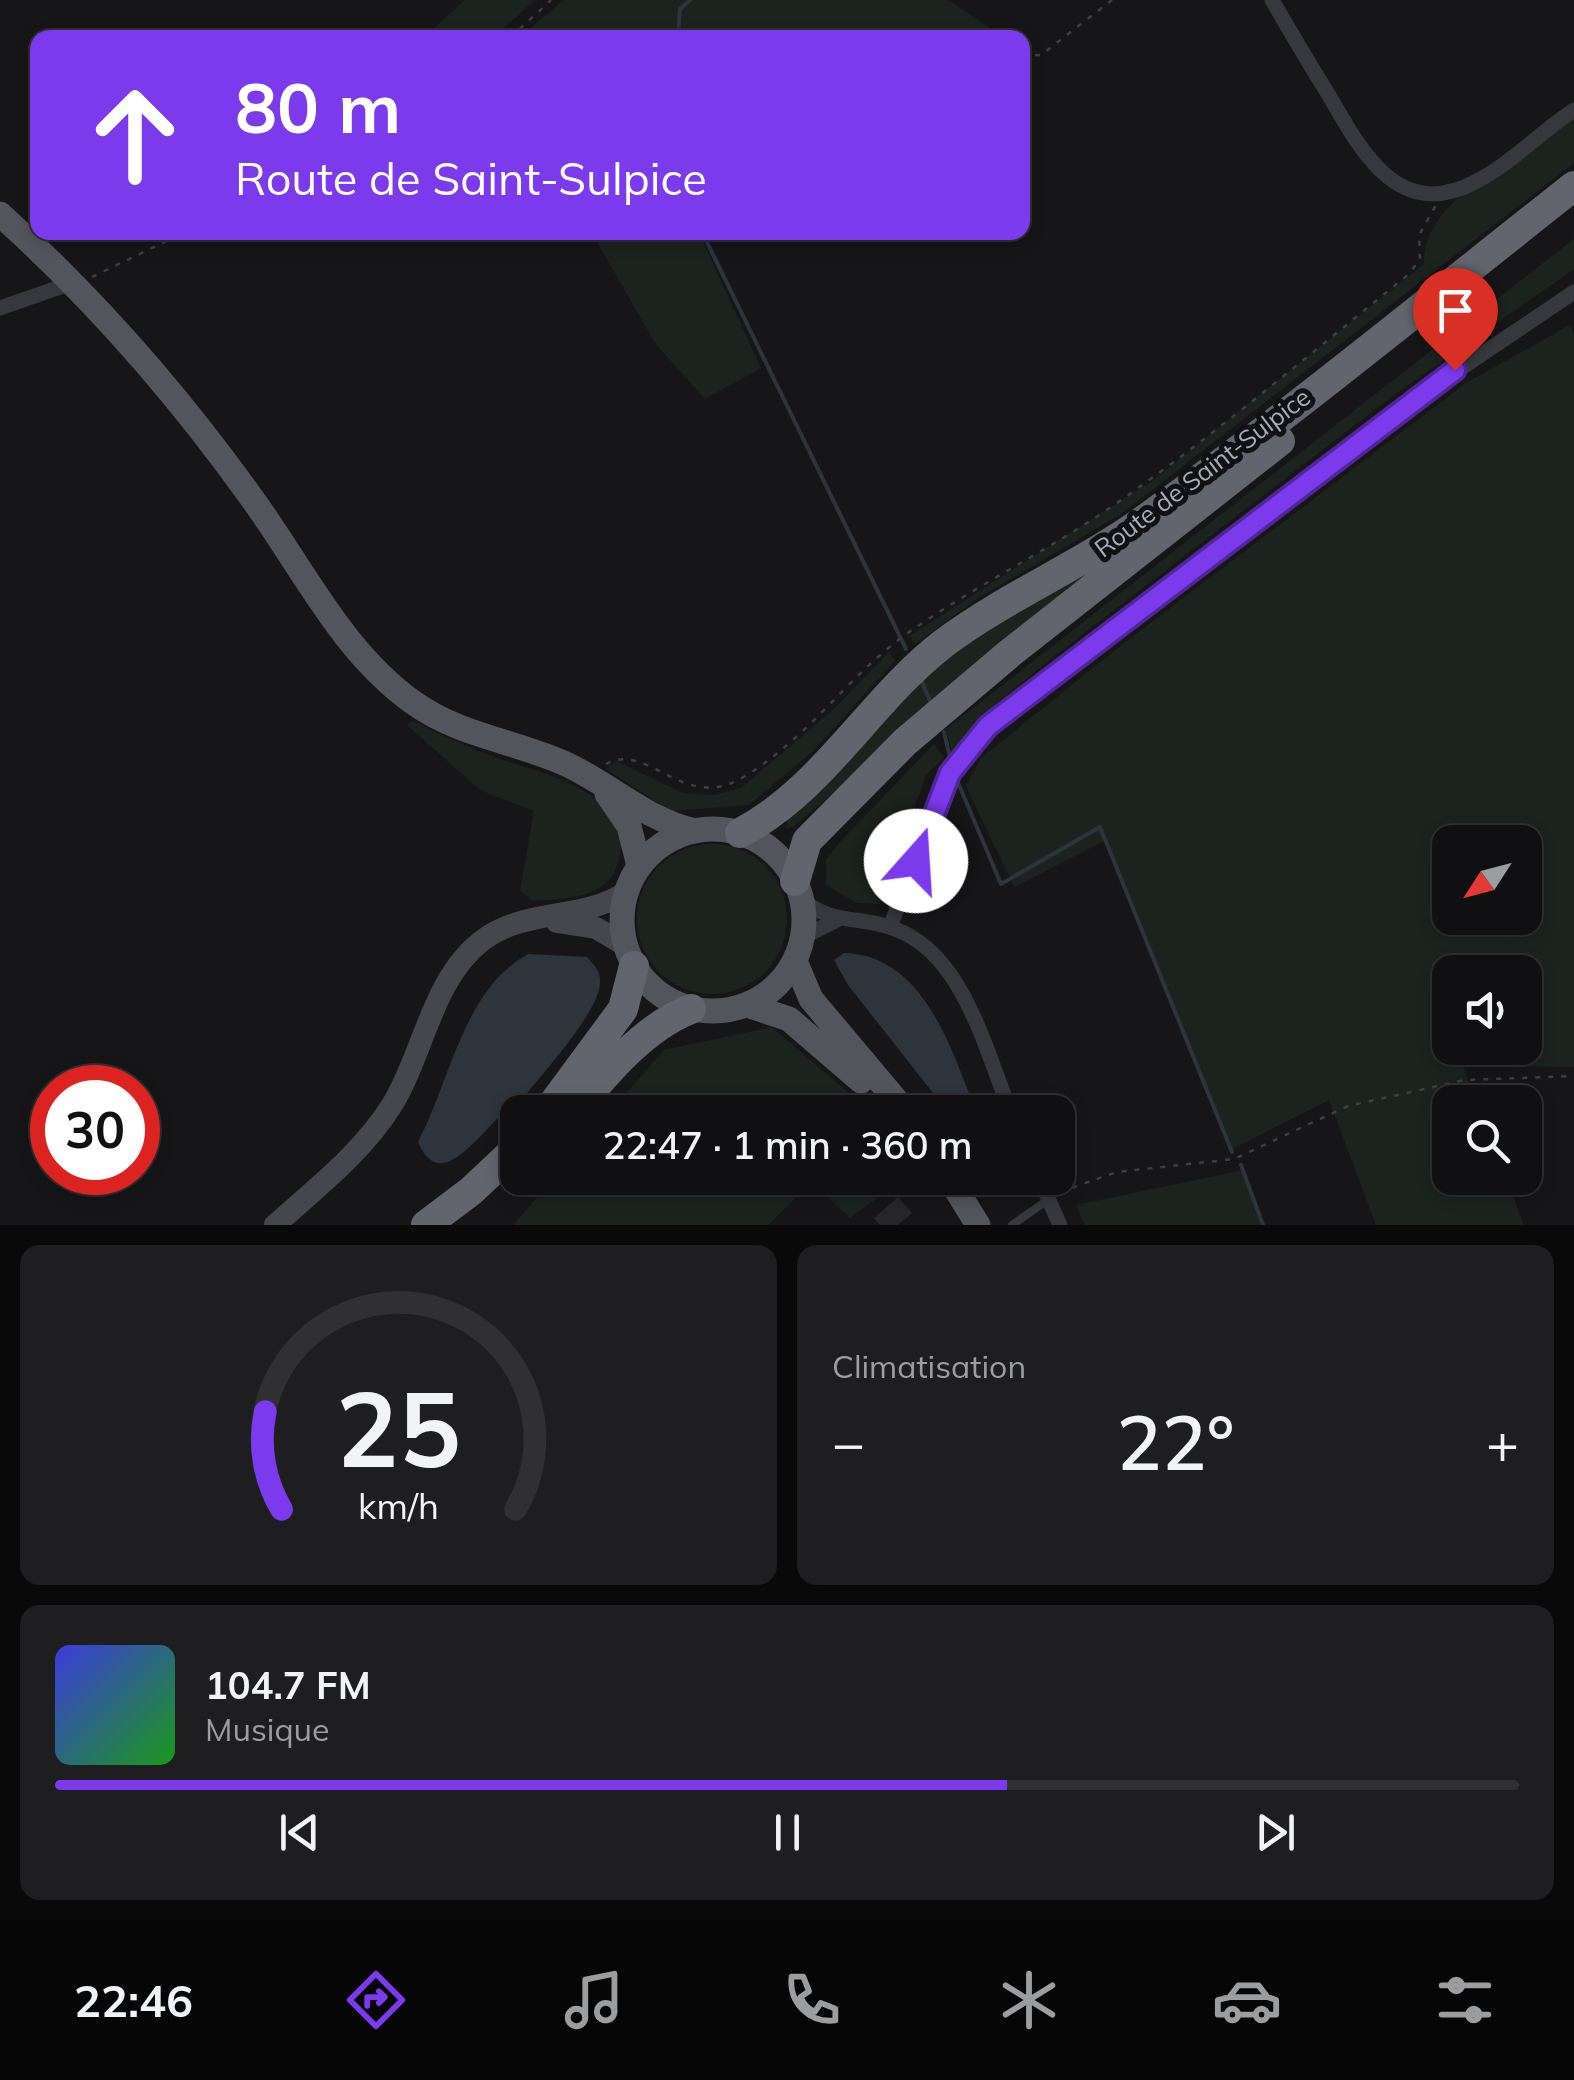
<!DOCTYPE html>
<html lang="fr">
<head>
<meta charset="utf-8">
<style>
	:root { --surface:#101012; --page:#1e1e20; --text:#f1f3f6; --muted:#9c9d9f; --line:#303032; --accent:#7c3aed }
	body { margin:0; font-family:Mulish,sans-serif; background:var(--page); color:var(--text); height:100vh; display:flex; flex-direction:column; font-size:38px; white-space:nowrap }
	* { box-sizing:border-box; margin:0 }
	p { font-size:32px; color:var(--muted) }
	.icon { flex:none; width:55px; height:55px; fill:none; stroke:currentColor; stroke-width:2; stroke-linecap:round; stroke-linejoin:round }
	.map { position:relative; height:1225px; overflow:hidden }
	.panel { display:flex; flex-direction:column; gap:20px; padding:20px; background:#09090a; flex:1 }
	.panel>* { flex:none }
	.top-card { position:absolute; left:30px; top:30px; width:1000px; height:210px; border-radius:20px; box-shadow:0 5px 15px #0003,0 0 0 2px var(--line); background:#7c3aed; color:#fff; overflow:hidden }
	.needle { width:65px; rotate:234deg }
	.buttons { position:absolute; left:1432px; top:825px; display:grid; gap:20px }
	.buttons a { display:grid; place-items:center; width:110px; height:110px; border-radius:20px; background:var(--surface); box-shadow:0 5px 15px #0003,0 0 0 2px var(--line); font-size:50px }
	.speed { position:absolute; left:30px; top:1065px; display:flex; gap:20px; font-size:50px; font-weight:700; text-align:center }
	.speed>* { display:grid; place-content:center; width:130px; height:130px; border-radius:50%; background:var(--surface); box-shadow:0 5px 15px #0003,0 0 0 2px var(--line); line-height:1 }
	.speed .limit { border:15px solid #d22; background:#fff; color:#111 }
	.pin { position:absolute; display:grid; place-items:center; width:85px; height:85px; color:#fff; margin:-102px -42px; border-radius:50% 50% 50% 0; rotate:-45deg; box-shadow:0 0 10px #0007 }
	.pin .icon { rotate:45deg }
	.me { position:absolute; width:110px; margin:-55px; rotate:19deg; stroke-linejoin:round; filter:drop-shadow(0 0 8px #0008) }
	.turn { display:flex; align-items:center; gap:35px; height:210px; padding:0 40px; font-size:45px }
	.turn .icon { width:130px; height:130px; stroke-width:2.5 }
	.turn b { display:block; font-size:70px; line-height:85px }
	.big { font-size:75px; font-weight:600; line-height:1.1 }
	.panel .widget { flex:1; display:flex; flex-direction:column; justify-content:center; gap:15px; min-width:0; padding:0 35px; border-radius:20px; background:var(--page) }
	.panel .dial { align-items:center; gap:0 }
	.dial svg { height:260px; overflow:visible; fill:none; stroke:var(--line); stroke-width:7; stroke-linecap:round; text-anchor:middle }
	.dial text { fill:var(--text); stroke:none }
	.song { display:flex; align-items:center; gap:30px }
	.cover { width:120px; height:120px; border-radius:15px; background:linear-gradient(135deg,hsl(240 70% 55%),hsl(120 70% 35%)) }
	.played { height:10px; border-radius:5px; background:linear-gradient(90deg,var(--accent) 65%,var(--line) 65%) }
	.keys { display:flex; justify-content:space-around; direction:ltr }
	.heat { display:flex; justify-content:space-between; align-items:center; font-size:55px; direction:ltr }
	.panel .tiles { flex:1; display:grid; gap:20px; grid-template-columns:1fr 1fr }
	.widget:last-child { grid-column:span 2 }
	.trip { position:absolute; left:500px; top:1095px; width:575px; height:100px; border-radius:20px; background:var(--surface); box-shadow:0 5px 15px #0003,0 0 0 2px var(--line); font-weight:600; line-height:100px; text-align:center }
	.dock { display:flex; height:160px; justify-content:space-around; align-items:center; background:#060607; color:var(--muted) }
	.dock .icon { width:70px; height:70px }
	.dock .selected { color:var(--accent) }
	.dock b { font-size:45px; color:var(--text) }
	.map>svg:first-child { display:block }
	.green { fill:#1c231e; fill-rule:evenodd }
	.water { fill:#2d343c }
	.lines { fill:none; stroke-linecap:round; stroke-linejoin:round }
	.stream { stroke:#2d343c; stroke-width:4 }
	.building { fill:#272629 }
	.path { stroke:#3d3f44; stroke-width:2.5; stroke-dasharray:5 8; stroke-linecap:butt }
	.lane { stroke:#37383d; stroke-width:8 }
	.street { stroke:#37383d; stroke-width:15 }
	.secondary { stroke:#45474d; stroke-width:22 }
	.primary { stroke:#53555c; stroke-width:25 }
	.highway { stroke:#63656e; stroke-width:30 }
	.route-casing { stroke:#51269a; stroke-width:25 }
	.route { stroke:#7c3aed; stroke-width:18 }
	.labels { text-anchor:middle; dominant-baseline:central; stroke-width:10; stroke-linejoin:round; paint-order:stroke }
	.street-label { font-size:25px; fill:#a9acb8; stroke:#111113 }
</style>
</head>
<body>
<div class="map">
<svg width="1574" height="1225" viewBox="0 0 1574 1225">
	<rect width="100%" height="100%" fill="#161618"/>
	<path class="green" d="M465,0H535L494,37H424Z
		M564,0H948L999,34L997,38L520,37Z
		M1574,118V163L1121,514L977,599L915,644L909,636L1152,481L1424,264C1420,201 1526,150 1574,118Z
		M592,233H699L761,368L705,399L655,343Z
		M1574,239V269L1394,395L1079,637L995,704L952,752L946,729Z
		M1570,325L1574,334V1067L1463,1066L1477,1102H1450V1178H1506L1524,1225H1376L1329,1100L1232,1149L1106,840L1014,887L966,786L981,758L1119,647L1466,383ZM1450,842H1525V918H1450ZM1450,972H1525V1048H1450Z
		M1086,571L1092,578L794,826L786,829L789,814L906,692L985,629Z
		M889,652L895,661L812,752L749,805L671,811L606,769L616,761L683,793L714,795L741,788L835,708Z
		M413,721C436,732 460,744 484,753C528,772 641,787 618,863C607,900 566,898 533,901L520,891L534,811L480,790L407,725Z
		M934,744L944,758L926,775L880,904L857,903L826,885V860L839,843Z
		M637 919a75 75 0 1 1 150 0a75 75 0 1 1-150 0Z
		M772,1027L871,1112H610L664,1050Z
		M1244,1170L1265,1225H1085L1076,1205Z
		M554,1178H904L850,1218L812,1182L768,1225H513Z"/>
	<path class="water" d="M844,953C924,955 952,1050 976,1112H948L848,985L834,960Z
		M528,954L587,957C595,966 601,971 600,984C597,1015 540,1076 520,1102C493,1108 444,1205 418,1142C451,1079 463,990 528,954Z"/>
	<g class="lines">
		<path class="stream" d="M678,38L680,9L690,0
			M702,232L906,649
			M922,682L931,703
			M944,732L950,757
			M959,785L1001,884L1100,827L1232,1152
			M1241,1165L1263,1225"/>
	</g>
	<path class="building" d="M898,1197L912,1213L898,1225H880L874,1218Z"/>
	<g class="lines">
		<path class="path" d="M510,38L551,0
			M1022,56L1041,55L1112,0
			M92,277L185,232
			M606,764C647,741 683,811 740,779C805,742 846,678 905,635C971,588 1044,553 1111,507C1214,436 1311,353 1409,274L1420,259L1419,235L1436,205
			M1060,1192L1117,1172L1234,1159L1348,1106L1465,1080L1574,1076"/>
		<path class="lane" d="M1012,1225L1048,1200"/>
		<path class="street" d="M1272,0C1290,31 1308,62 1327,92C1360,149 1397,223 1475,182C1511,164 1540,132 1574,110
			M0,308L72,283
			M802,900C835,926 859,915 895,929C964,954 985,1051 1011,1112
			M890,927L950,773L989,726L1408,404L1574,292
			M803,937L837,920
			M1039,1178L1060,1225"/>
		<path class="secondary" d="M557,922L596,928L625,945
			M275,1225C316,1188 362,1153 392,1105C424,1053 432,978 483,940C525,908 583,921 626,892"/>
		<path class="primary" d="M0,214C93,298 178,395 251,497C303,568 341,651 414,703C462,737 517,741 568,765C612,786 647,820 695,831
			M607,794L629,826L639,866
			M622 920a91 91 0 1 1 182 0a91 91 0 1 1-182 0Z
			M795,961L811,999L906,1112
			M747,1005L789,1019L861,1081
			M949,1178L978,1225"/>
		<path class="highway" d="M740,833C824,789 870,700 944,643C1007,596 1080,566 1144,520C1291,414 1432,298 1574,186
			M795,881L807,841L905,742L1010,653L1280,441
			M547,1112L623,1009L634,966
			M574,1112C605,1074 644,1027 691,1009
			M426,1225L471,1191L518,1147"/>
	</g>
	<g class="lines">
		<defs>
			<path id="route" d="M916,861L950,773L988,726L1455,370"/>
		</defs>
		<use href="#route" class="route-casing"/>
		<use href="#route" class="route"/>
	</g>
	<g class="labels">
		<g class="street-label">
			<text transform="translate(1202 472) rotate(-37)">Route de Saint-Sulpice</text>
		</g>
	</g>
</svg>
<div class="buttons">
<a><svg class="needle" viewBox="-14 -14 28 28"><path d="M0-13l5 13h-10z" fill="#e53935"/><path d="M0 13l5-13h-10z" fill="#9c9d9f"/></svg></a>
<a><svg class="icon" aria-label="sound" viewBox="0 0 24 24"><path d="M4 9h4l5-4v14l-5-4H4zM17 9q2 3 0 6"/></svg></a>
<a><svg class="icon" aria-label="search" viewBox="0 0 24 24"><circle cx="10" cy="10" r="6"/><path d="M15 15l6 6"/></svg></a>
</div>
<div class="speed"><div class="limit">30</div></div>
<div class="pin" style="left:1455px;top:370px;background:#d93025"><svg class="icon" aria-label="arrive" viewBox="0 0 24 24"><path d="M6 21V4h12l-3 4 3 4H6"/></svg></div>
<svg class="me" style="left:916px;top:861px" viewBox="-20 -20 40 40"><circle r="19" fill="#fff"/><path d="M0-13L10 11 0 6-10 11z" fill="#7c3aed"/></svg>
<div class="trip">22:47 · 1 min · 360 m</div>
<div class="top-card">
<div class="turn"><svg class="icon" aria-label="ahead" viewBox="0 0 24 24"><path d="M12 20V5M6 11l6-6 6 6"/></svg><div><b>80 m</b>Route de Saint-Sulpice</div></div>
</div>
</div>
<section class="panel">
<div class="tiles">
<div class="widget dial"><svg viewBox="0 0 100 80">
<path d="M14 69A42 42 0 1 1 86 69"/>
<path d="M14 69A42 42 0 0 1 9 39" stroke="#7c3aed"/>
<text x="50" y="56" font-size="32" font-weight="700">25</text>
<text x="50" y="72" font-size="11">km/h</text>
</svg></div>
<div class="widget"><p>Climatisation</p>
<div class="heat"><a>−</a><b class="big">22°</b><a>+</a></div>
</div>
<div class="widget">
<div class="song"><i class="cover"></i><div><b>104.7 FM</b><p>Musique</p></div></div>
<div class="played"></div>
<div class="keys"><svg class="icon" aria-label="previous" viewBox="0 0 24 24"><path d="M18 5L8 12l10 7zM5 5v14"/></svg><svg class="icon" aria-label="pause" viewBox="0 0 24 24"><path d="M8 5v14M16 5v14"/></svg><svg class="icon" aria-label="next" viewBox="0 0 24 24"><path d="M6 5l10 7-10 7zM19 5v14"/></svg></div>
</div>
</div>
</section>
<nav class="dock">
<b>22:46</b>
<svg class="icon selected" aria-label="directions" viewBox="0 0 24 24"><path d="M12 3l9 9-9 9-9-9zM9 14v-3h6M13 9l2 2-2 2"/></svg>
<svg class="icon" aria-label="music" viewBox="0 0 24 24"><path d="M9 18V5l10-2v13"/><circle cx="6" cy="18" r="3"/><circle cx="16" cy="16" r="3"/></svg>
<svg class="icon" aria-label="phone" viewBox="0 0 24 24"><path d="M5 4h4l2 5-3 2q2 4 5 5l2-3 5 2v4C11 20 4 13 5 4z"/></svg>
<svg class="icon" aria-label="climate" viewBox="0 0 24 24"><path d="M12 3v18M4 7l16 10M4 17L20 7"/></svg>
<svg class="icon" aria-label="car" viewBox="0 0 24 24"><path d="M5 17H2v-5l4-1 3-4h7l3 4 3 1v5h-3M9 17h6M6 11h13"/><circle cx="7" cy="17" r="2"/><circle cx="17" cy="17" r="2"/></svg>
<svg class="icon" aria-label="filters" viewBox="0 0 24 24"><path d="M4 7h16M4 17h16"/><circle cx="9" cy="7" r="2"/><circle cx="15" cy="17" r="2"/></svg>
</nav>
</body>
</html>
